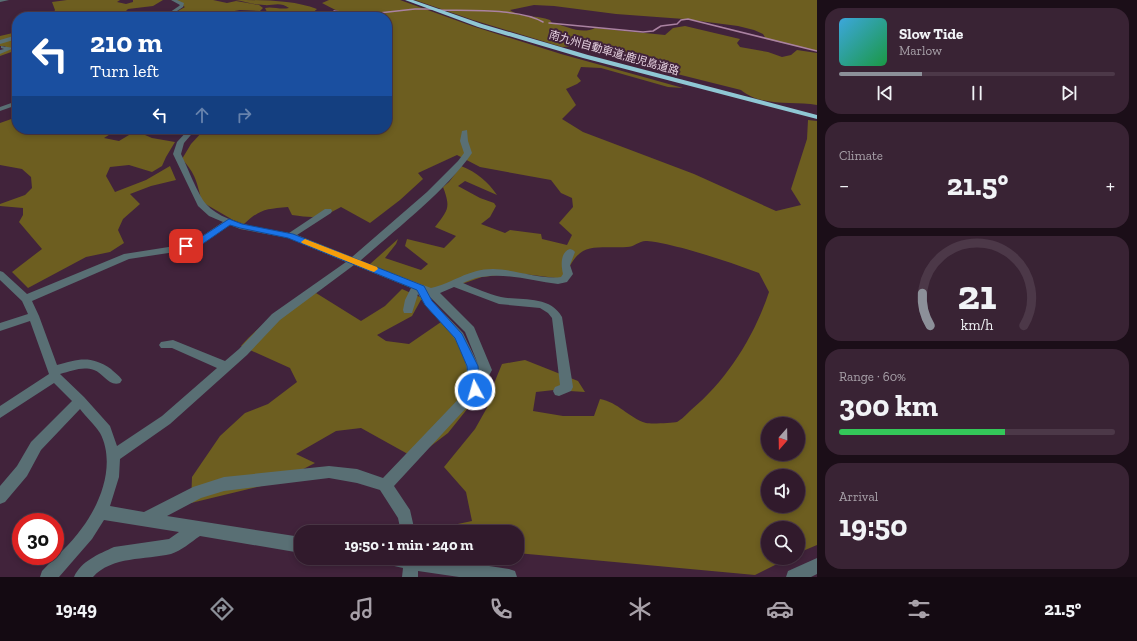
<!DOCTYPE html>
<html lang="en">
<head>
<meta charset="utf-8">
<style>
	:root { --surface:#311a2c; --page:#392334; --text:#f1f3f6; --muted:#a8a1a9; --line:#4c3848; --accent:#8c9099 }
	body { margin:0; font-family:"Zilla Slab","Noto Sans JP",serif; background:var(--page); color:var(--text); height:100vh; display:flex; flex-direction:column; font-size:15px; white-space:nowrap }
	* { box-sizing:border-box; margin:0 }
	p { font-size:13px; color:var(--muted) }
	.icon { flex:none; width:22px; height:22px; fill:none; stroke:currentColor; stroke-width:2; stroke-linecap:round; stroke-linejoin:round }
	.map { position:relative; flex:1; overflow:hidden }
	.sheet { display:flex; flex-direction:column; gap:8px; padding:8px; background:#1b0e18; width:320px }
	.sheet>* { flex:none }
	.top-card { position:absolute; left:12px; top:12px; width:380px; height:122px; border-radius:16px; box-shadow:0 2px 6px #0003,0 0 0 1px var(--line); background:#1a4fa0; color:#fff; overflow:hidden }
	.needle { width:26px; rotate:200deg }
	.controls { position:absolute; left:761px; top:417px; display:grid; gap:8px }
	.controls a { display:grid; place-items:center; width:44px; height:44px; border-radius:50%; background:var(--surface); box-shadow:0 2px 6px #0003,0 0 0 1px var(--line); font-size:20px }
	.speed { position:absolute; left:12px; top:513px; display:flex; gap:8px; font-size:20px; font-weight:700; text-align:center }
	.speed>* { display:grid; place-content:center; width:52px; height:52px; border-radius:50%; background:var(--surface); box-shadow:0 2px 6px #0003,0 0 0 1px var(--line); line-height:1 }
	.speed .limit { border:6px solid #d22; background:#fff; color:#111 }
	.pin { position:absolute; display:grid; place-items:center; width:34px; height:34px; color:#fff; margin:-17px; border-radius:8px; box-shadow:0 2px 6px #0006 }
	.me { position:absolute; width:44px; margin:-22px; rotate:354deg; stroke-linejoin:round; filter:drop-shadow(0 0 3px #0008) }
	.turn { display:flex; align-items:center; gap:14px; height:84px; padding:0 12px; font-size:18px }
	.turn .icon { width:52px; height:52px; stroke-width:2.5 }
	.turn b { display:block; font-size:28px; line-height:34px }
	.lanes { display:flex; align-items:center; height:38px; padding:0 12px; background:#0003; justify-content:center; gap:20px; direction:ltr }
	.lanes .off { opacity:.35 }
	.big { font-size:30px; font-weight:800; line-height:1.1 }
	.sheet .tile { flex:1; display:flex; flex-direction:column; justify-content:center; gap:6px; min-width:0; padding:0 14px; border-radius:16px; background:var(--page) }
	.sheet .dial { align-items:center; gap:0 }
	.dial svg { height:104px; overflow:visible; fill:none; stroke:var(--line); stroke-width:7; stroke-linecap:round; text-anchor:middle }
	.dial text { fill:var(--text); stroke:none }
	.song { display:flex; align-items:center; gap:12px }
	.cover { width:48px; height:48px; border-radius:6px; background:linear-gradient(135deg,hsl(200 70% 55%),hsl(140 70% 35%)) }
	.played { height:4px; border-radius:2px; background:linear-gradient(90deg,var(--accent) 30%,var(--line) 30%) }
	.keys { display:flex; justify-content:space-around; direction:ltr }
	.heat { display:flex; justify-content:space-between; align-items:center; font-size:22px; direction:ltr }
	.charge { height:6px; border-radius:3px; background:linear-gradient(90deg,#34c759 60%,var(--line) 0) }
	.trip { position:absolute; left:294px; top:525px; width:230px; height:40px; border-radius:16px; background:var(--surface); box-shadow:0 2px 6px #0003,0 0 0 1px var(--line); font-weight:800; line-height:40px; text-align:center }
	.dock { display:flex; height:64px; justify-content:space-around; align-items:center; background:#140a12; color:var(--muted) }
	.dock .icon { width:28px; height:28px }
	.dock .active { color:var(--accent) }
	.dock b { font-size:18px; color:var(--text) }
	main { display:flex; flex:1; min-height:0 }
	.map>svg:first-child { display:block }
	.forest { fill:#6d5e20; fill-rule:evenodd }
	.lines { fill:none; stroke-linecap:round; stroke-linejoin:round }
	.stream { stroke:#aa82a1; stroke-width:1.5 }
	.minor { fill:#596f74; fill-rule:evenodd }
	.highway { fill:#8fc7d4; fill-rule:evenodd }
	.route { fill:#1a73e8; stroke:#114b97 }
	.slow { fill:#f59e0b }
	.labels { text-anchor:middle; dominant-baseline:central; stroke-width:4; stroke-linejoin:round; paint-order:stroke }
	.far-street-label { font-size:11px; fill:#e6d2e1; stroke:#41233b }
</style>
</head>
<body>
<main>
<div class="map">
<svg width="817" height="577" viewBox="0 0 817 577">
	<rect width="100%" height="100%" fill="#41233b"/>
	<path class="forest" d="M67,0H120L117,2L126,4L133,2V0H163L153,6L128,9L125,12C141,15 154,10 168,12L155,17H37L53,14L55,10L52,2Z
		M172,0H213L227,3L236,1L259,5L263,8L260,11L240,10L229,12L232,17H167L185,7Z
		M235,0C262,0 293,0 317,9L309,16L297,17L267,12L265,8C272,6 280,10 289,8C280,1 272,6 264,5C255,5 244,1 235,0Z
		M329,0H400L472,26L561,54L683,88L668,87L601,68L581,67L577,76L581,81L577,84L566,89L576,105L562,119L583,132L694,174L776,211L801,205L791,189L807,139L808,120L817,121V545L798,553V528H768V558H789L755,575L517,553V532H440L434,529L472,521L466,492L444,467L475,429L493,397L495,381L502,364L525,360L578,381L585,392L554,390L536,392L533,411L563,416H594L600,399C618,402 629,418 646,423C651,424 672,423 677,422C681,420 687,414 691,410C727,380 754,337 769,292L759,273C735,264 711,256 686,249C674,246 660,242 647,241C640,240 634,247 627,247C592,249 579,240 564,279L516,273L482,277L453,287L426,289L369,265L398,239L396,244L385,258L421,270L428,264L405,246L407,239L444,248L456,236L435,227C448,210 451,208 443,187L449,182L461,166C477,172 488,182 497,195L465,181L458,186L480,198L494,203L496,206L490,217L481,224L505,233L510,230L541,234L542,239L567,245L572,235L559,223L573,207L572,198L561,193L551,180L480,167L457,155L418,173L423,179L400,200L370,223L341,207C320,219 315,218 292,215L288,207C266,209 260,209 244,224L233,220L202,202C197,183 196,174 182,159L191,144L203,131V129H387V17H344L349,15C339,12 331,8 322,3ZM768,424H798V454H768ZM768,476H798V506H768Z
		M415,0H817V51L766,39L763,34L754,30L738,26L684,19L616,14L554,6L534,5L510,10C520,18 538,15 550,20L552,23C567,26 581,35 595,28L665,35L673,28L685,26L740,39L737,43L740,47L768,52L782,57L791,55L797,50L817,53V105C792,101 761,107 741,90L637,64L635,56L607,49L601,52L575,46L562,47L473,20Z
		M17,32V50L0,56V52L7,49L5,46H0V36Z
		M17,117V129H83L112,133L104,138L119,141L139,129H163L145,135L152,138L175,142L166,157L162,166L152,172L129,165L110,167L106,176L115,192L146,180L170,166L176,180L151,186L130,194L140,204L123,219L118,230L124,243L110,252L86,257L28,288L12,272L42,249L19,222L23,215V208L0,206V204L25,195L32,188L31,177L22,169L0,165V123Z
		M402,289L422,298L412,316L377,335L386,341L409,344L441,322L452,332L481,384L472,403L448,433L415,458L361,428L336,431L296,454L315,463L278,482L191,503L192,477L220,436L245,413L268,404L297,382L290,368L241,346C265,319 285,309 316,293L361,321L385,306Z"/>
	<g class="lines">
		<path class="stream" d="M438,10C466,11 519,8 543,22
			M334,11L361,15L415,9H432
			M549,23L643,32L653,31L661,26L677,24L681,20L688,19L817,51"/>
		<path class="minor" d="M0,0H9L0,2Z
			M171,0H177L184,3L183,7L168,17H163L179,6L180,5Z
			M37,15L55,17H35Z
			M17,35V39L0,44V40Z
			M1,46L14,48L0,54V50L4,49L1,48Z
			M17,101V105L0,111V107Z
			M189,129H196L184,143L181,154C187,166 198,195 206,204C224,224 263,228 289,233L325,209H331L332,211L331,213L297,235L352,257L427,192L458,161L464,153L460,141L462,131L467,130L468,141L472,153C445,192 396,229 360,261L431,288C453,283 468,269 493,269C513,269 542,280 561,277L563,274C561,266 560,252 570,249L573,250L575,252L570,265L573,274L567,282L558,284C527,280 492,268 463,283C475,288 488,294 501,297C522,301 550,295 562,317L573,387L571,391L559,396L555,395L553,391L555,387L560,385L552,318L548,313L540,308L499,304L454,287L440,293L474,327L492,370L479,394L394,486L410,510L415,532H401L398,518L380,490L357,483L329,478L224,491L201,498L167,516L301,537V553L200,536C191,542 181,551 171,554C145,560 112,556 93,577H74C81,561 99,554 114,547L169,539L179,532L104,520L92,539L59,577H40L42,571C55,557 71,544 82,528C101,503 116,463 100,433C95,425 86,417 80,409L41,450L27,476L5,502L0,504V486L17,466L31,442L72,401L54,383L0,418V406L49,374L30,321L0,331V323L28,314L22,301L0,280V271L3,272L27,294L124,254L175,246L195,241L223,222L209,216L198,206L173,154L177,142ZM230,225L240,229L288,238L346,262L272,314L239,349L225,361L173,340L161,342L159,345L161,348H172L217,368L162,416L117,446L110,426L84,397L60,374C72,371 82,366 94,370C103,373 109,387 120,383L122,380C119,375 115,373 111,369C91,355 78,359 57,365L39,316L32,301L129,259L175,252L201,245ZM354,265L411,288L405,300L403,310L404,313H412L418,294C427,311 443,322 454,338C465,353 468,371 469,388L383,478L357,469L329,466L224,477L193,487L144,512L110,506L119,477L120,459L170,424L247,355L280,320ZM429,296L465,332L478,364L463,333L432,301Z
			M378,558H436L509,569L515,571L517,577H459L418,571V577H402L403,568L381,563Z
			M817,558V574L811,577H786L788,571Z"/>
		<path class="highway" d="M405,0H413L482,24L588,55L817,115V119L583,58L478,27Z"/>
	</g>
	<path class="route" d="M229,219L242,224L293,234L424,286L432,301L462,334L478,366L480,390L479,393L475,395L471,393L469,390L467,366L455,338L425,305L417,290L288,238L240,228L230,225L201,245L186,249L182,246L183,244L195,241Z"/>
	<path class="slow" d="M305,239L377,267L378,269L374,272L371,271L302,243L301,242Z"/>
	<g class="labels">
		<g class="far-street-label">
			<text transform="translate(614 53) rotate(16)">南九州自動車道;鹿児島道路</text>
		</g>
	</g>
</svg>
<div class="controls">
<a><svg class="needle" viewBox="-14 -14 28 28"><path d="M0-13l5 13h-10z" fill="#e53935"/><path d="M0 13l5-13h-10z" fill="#a8a1a9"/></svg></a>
<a><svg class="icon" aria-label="sound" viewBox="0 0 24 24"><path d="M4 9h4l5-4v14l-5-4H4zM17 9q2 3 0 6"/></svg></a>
<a><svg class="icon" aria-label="search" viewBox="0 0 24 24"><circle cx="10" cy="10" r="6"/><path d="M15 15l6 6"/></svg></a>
</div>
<div class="speed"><div class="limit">30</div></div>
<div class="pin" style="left:186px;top:246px;background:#d93025"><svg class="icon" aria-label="arrive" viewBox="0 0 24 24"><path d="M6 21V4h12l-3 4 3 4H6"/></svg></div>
<svg class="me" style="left:475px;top:390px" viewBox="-20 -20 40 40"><circle r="17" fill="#1a73e8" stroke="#fff" stroke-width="3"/><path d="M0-11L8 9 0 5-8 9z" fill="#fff"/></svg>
<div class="trip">19:50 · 1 min · 240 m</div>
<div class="top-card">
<div class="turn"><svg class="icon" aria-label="left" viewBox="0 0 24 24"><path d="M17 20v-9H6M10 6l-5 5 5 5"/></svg><div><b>210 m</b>Turn left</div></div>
<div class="lanes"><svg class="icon" aria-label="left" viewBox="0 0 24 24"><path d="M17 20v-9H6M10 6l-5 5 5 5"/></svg><svg class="icon off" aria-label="ahead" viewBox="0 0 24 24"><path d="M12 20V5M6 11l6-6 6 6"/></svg><svg class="icon off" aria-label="right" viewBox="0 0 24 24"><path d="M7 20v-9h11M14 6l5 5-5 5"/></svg></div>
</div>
</div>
<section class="sheet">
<div class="tile">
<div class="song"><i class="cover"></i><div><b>Slow Tide</b><p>Marlow</p></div></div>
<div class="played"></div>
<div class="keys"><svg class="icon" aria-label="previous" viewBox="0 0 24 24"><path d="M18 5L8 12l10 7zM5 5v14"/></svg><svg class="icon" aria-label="pause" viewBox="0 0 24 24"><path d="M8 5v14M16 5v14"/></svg><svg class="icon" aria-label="next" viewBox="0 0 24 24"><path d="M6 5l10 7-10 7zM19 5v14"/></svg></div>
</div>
<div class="tile"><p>Climate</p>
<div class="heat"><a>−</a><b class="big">21.5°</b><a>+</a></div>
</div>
<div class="tile dial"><svg viewBox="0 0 100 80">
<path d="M14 69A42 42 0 1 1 86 69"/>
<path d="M14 69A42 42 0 0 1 8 44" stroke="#8c9099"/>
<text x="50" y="56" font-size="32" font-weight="700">21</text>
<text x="50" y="72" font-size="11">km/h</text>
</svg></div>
<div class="tile"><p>Range · 60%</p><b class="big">300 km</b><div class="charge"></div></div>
<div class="tile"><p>Arrival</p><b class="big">19:50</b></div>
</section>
</main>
<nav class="dock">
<b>19:49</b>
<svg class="icon active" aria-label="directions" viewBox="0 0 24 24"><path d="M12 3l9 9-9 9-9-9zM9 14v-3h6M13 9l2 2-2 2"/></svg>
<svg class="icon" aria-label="music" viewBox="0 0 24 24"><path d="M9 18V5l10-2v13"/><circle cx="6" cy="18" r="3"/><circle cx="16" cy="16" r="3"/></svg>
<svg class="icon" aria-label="phone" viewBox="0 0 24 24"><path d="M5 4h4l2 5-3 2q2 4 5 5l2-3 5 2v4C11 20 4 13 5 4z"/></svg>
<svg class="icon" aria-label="climate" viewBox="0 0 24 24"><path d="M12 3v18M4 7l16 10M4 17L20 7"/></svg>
<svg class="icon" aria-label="car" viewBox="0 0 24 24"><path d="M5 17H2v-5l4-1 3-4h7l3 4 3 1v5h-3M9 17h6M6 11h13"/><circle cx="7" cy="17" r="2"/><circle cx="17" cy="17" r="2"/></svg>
<svg class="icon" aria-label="filters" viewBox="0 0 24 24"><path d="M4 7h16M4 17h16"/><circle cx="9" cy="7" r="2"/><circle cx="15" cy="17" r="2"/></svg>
<b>21.5°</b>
</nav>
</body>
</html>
